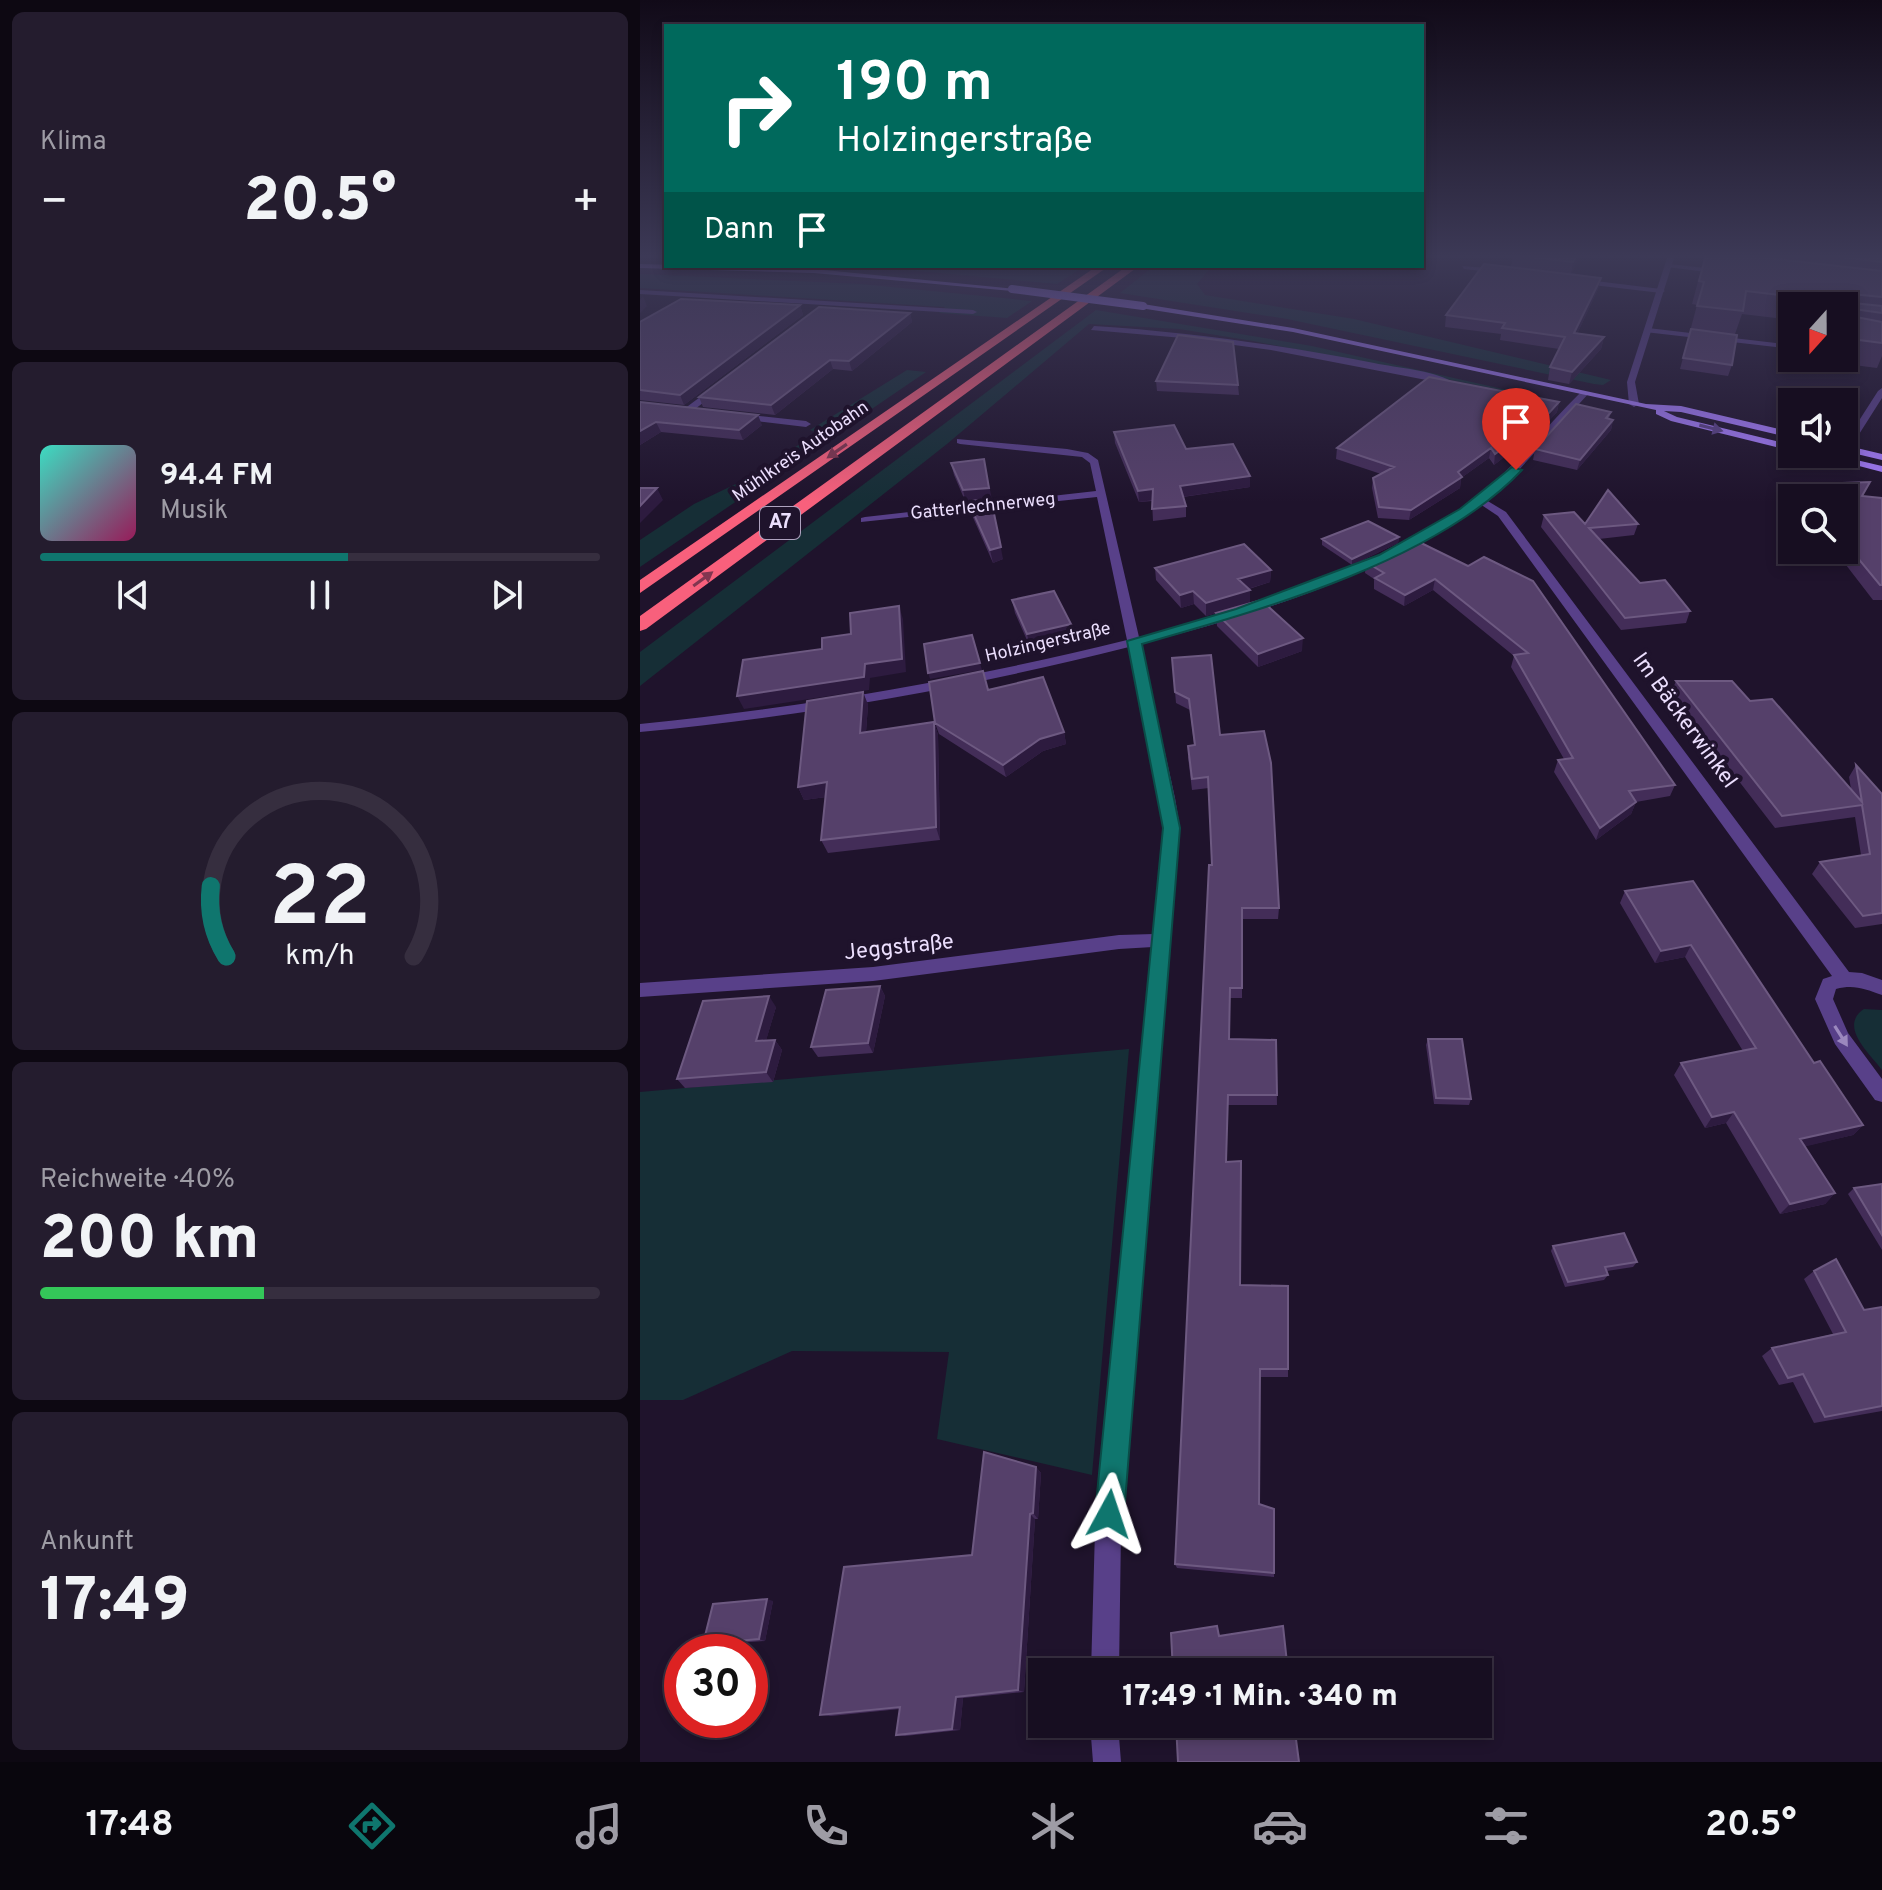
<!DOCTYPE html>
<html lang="de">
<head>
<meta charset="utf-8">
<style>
	:root { --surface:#170e21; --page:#241c2e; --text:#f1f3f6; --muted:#9e9ca5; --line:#362e3f; --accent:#0f766e }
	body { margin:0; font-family:Overpass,sans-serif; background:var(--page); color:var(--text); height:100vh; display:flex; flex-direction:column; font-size:30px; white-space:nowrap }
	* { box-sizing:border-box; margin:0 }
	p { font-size:26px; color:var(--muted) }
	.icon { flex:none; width:44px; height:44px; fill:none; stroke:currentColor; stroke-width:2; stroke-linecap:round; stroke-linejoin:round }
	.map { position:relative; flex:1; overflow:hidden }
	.panel { display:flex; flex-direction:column; gap:12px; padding:12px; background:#0d0812; width:640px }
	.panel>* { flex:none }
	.top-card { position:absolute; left:24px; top:24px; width:760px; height:244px; border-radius:0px; box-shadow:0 4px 12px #0003,0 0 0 2px var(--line); background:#00695c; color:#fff; overflow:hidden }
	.needle { width:52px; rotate:201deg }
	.tools { position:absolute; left:1138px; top:292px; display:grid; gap:16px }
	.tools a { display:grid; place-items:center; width:80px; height:80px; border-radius:0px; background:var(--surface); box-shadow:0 4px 12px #0003,0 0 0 2px var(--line); font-size:40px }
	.speed { position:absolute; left:24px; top:1634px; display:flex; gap:16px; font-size:40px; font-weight:700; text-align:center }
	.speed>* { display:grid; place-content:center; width:104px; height:104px; border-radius:50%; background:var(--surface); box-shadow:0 4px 12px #0003,0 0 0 2px var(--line); line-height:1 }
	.speed .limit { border:12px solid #d22; background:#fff; color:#111 }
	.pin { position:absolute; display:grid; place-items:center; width:68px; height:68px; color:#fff; margin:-82px -34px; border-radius:50% 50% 50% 0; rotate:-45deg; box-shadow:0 0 8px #0007 }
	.pin .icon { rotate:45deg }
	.me { position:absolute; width:88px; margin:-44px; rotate:5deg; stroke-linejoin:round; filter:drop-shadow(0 0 6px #0008) }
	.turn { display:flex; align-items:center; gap:28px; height:168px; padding:0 40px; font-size:36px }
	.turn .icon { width:104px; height:104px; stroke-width:2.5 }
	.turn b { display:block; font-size:56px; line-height:68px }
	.then { display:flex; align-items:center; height:76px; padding:0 40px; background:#0003; gap:16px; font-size:30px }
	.big { font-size:60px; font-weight:800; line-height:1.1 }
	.panel .card { flex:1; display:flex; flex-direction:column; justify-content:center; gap:12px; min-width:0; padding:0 28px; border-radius:12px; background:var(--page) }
	.panel .dial { align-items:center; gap:0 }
	.dial svg { height:208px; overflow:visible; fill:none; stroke:var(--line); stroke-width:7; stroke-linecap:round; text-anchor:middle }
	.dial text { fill:var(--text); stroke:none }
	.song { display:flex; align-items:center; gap:24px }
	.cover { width:96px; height:96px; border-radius:12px; background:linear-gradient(135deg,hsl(170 70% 55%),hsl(330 70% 35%)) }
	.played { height:8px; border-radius:4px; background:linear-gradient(90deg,var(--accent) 55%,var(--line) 55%) }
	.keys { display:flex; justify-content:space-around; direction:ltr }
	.heat { display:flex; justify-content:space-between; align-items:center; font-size:44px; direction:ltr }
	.charge { height:12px; border-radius:6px; background:linear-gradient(90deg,#34c759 40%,var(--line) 0) }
	.trip { position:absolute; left:388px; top:1658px; width:464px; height:80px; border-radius:0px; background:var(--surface); box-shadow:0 4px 12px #0003,0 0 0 2px var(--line); font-weight:800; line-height:80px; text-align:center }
	.tabs { display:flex; height:128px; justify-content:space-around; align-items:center; background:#09060d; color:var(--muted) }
	.tabs .icon { width:56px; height:56px }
	.tabs .on { color:var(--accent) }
	.tabs b { font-size:36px; color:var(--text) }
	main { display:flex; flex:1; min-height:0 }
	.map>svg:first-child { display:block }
	.green { fill:#162e36 }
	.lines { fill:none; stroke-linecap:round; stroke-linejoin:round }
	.service { fill:#584089; fill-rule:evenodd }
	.minor { fill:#584089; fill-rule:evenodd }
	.tertiary { fill:#584089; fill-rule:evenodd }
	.secondary { fill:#a37bf9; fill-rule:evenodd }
	.motorway { fill:#f8607c; fill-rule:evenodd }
	.secondary-bridge { stroke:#a37bf9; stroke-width:8 }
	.wall { fill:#432d58 }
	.shaded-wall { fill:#2d1b3f }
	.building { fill:#55406a; stroke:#6d5981; stroke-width:2 }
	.oneway { fill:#5a4288 }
	.oneway2 { fill:#813650 }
	.oneway3 { fill:#9b88be }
	.route { fill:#0f766e; stroke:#0a4d48; stroke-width:2 }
	.labels { text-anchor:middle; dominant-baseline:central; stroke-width:8; stroke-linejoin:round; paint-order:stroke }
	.far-street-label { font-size:18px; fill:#ecdffe; stroke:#1f132c }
	.shield { fill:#1f132c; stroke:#aea2bf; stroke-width:2 }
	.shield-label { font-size:20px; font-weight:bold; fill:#ecdffe }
	.street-label { font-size:22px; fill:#ecdffe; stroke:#1f132c }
</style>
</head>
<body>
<main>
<section class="panel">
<div class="card"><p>Klima</p>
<div class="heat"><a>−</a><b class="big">20.5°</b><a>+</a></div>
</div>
<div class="card">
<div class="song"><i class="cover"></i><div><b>94.4 FM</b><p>Musik</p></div></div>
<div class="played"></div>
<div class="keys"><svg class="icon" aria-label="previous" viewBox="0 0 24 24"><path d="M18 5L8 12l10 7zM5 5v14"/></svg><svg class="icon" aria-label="pause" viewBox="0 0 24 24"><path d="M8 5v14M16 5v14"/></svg><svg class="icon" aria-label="next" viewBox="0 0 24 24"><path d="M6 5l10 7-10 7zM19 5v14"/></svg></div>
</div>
<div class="card dial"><svg viewBox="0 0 100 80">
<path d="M14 69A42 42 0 1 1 86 69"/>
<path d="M14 69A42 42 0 0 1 8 42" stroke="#0f766e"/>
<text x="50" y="56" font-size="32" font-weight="700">22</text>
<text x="50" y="72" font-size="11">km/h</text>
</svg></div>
<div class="card"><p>Reichweite · 40%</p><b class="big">200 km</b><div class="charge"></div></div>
<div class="card"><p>Ankunft</p><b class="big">17:49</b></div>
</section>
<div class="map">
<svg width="1242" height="1762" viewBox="0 0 1242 1762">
	<rect width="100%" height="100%" fill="#1f132c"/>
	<path class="green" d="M224,266H445L417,284Z
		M514,266H572L557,284L565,295L714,319L971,380L963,385L954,384L647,319L480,293Z
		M0,274L221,284L392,301L367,318L299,313L305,307L0,288Z
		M456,310L672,346L916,401L613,341L539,329L449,324L307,444L0,686V652Z
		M267,370L286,372L0,567V540L54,504L104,480L177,433L170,430Z
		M1224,1009L1242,1010V1070C1230,1054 1198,1026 1224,1009Z
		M489,1049L452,1475L297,1439L309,1352L152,1351L43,1400H0V1092Z"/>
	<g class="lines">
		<path class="service" d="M1008,328L1152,345V349L1005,332Z
			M1242,388V398L1209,450H1204V444L1238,391Z"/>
		<path class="minor" d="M1029,264L1083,270L1087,272L1083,274L1027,267Z
			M822,266L860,269L864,271L860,273L824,269Z
			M939,279L1021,289L1025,291L1021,293L936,283Z
			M0,290L333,310L337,312L333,314L0,294Z
			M454,326C548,332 641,345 734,363C758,368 791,370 811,381L807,384L631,350L543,338L451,330Z
			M75,386L82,388L50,413H44V409Z
			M942,391L949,393L877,472L846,500L866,512L1209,972L1222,973L1242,980V995C1225,989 1214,984 1196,989L1193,999L1208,1033L1242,1079V1102L1235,1100L1195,1044L1175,999L1183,979L1192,976L858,516L840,504C740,577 619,613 501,644L535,798L540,828L481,1530L479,1672H451L455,1530L513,947L479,949L233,981L0,997V983L233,967L479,935L514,934L524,828L521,798L489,647C328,688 165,716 0,732V724C164,707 327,680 487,640L457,497L221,522V518L225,517L456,491L450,463L442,457L320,444L317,443V439L427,449L448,453L458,460L499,637C616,607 743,571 839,495C877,465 907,425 942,391Z
			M101,414L166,421L171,424L166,427L98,419V415Z
			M450,1724H478L481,1762H453Z"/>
		<path class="tertiary" d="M1028,255H1035L995,382L999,404L994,407L989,404L987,382Z"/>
		<path class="secondary" d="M0,264L174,269L376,289L372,291L174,273L0,268Z
			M503,304L653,328L1006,404L1041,406L1152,432V438L1041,412L1024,411L1037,417L1152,445V451L1031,421L1016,414V410L653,332L500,308Z
			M1204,445L1242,454V460L1204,451Z
			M1173,454H1191L1242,466V472Z"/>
		<path class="motorway" d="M457,266H469L0,593V580Z
			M487,266H499L6,629L0,631V616Z"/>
		<path class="secondary-bridge" d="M372,289L503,306"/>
	</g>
	<path class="wall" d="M873,255H940L931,273L961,278L958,289L937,334L964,337L961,349L929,384L908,380L910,367L919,349L860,340L861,334L805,327L806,315L871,267Z
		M1065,255H1242V356L1237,368L1175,360V358H1204V306H1152V320L1102,314L1095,334L1092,365L1088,376L1040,369L1057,305L1052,304Z
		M160,305L163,315L44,405L0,400V322Z
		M270,313L272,322L212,371L193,369L135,415L63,407L59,397Z
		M516,381L598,385L599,395L517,391Z
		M0,402L122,425L103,440L21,432L0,445Z
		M919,402L917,412L877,456L868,454L854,465L849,458L821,478L820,488L769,520L738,518L732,488L733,478L741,474L696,459L697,448Z
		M971,412L969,419L973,420L971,430L937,470L893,460L895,449Z
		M474,432L546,449L610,487L543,497L546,506V517L513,521L512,501L499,502L475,443Z
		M311,463L363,559L353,563L331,513L328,502L326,503L314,475Z
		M1174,484L1223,496L1242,498V600H1233L1206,565L1197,550H1204V498H1168Z
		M904,515L945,524H998L994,535L959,539L1000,583L1050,611L1046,623L981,630L901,527Z
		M759,537L758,543L712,565L682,545V539Z
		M773,539L1035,785L1030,796L996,802L991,814L956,840L914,772L918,760L924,759L871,667L874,656L793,590L764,606L734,589V579L725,573L726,562Z
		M515,568L631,570L630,582L609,589L610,590V603L566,616L554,604L541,608L516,580Z
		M372,600L434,637L390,647L375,613Z
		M576,613L662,651L618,667L577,626Z
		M532,658L580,735L639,908L638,919H602V998H590L589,1039L636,1040L637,1105H588L586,1162L600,1285L648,1369V1377H620L619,1504L634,1509V1577L537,1568L535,1564L572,865L569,788L552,790L548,757L554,745L550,710L536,703Z
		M1036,681L1110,701L1211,789L1209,777L1216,765L1242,794V924L1215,928L1172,874L1180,862L1221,855L1215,817L1135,828L1031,693Z
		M348,690L424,732L426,744L403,751L366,777L299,734L295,723Z
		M223,692L228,705L226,732L294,722L298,735L300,840L188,853L181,840L186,797L164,800L158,787Z
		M1053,881L1174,1063L1223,1125L1213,1135L1165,1146L1195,1193L1185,1204L1140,1214L1086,1123L1065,1128L1034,1075L1041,1063L1103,1051L1045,957L1015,963L980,903L985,891Z
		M240,986L245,996L233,1053L178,1057L171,1047Z
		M136,1007L126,1040H135L142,1050L133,1082L45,1088L37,1079Z
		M788,1039L831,1099L829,1105L794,1104L786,1045Z
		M1242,1184V1250L1208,1194L1214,1188Z
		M913,1246L997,1262L993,1267L967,1271L968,1275L964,1280L925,1287L911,1251Z
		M1174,1271L1224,1310L1242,1307V1411L1174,1423L1153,1382L1139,1385L1122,1356L1132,1348L1193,1334L1164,1279Z
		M396,1467L401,1473L398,1519H395L384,1692L323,1698L320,1730L265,1736L256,1735L260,1709L191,1716L180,1715L332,1555Z
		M133,1601L125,1641L70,1645L63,1644Z"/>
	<path class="shaded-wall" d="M937,255H940L931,275L933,262Z
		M961,278L958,289L932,345L934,333Z
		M3,296L7,306L0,313V300Z
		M160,305L163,315L44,405L40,395Z
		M270,313L272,322L212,371L209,361Z
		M964,337L961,349L929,384L932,372Z
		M190,360L193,369L135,415L131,405Z
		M919,402L917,412L877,456L879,446Z
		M118,415L122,425L103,440L99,430Z
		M973,420L971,430L937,470L940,460Z
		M16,422L21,432L0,445V431Z
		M870,443L868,454L854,465L855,454Z
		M851,448L849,458L821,478L820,488L769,520L771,510L818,472Z
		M344,459L352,500L326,503L323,490Z
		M610,476V487L541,497L540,486Z
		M17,488L23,500L0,523V506Z
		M513,489L514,500L499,502L498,491Z
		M352,500L363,559L353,563L350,550Z
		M759,537L758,543L712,565V559Z
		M631,570L630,582L598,592V579Z
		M795,579L793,590L764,606L765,595Z
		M610,590V603L566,616V603Z
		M553,591L554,604L541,608L540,595Z
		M259,606L263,619L266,672L230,678L229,690L104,709L97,696L225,664Z
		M431,624L434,637L390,647L387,634Z
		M663,638L662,651L618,667V654Z
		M340,663L342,670L290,679L288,673Z
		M223,692L228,705L225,746L220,733Z
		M294,722L298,735L300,840L296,827Z
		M424,732L426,744L403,751L366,777L363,765L400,739Z
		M187,782L193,796L164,800L158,787Z
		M996,802L991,814L956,840L960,828Z
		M1051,945L1045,957L1015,963L1021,951Z
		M240,986L245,996L233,1053L228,1043Z
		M129,996L136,1007L123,1051L116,1041Z
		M135,1040L142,1050L133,1082L126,1072Z
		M1094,1112L1086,1123L1065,1128L1072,1117Z
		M1223,1125L1213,1135L1151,1150L1160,1139Z
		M1195,1193L1185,1204L1140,1214L1150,1204Z
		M396,1467L401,1473L398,1519L393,1513Z
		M390,1514L395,1519L384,1692L378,1690Z
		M127,1599L133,1601L125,1641L119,1639Z
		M316,1697L323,1698L320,1730L312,1729Z"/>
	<path class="building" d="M877,255H937L933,262Z
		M1066,255H1100L1242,271V297L1211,294L1213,303L1242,306V313L1214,309L1211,316L1242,322V343L1204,338V306H1184V300L1106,291L1103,311L1057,306L1064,282L1059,281Z
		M1186,255H1242V262Z
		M844,264L961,278L934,333L964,337L932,372L910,367L925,337L862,328L865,323L806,315Z
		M41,299L160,305L40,395L0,390V322Z
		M179,307L270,313L209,361L190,360L131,405L59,397Z
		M1051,329L1097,335L1092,365L1043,358Z
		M538,335L593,342L598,385L516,381Z
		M789,377L919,402L879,446L870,443L855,454L851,448L818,472L822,477L771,510L739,507L733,478L754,467L697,448Z
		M0,402L118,415L99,430L16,422L0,431Z
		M936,404L971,412L966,418L973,420L940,460L895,449Z
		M534,425L546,449L593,444L610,476L540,486L546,506L512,509L513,489L498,491L474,432Z
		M344,459L349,488L323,490L311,463Z
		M1230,482L1222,496L1242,498V585H1240L1212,551L1204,537V498H1182L1174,484Z
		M0,488H17L0,506Z
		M968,490L998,524L949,528L1000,583L1025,580L1050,611L985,618L904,515L934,512L945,524Z
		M351,499L361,547L350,550L328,501Z
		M728,521L759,537L712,559L682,539Z
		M773,539L828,566L844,557L893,581L1035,785L989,791L996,802L960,828L918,760L933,758L874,655L888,653L795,579L765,595L735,578L744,573L726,562Z
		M604,544L631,570L598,579L610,590L566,603L553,591L540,595L515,568Z
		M414,591L431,624L387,634L372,600Z
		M621,600L663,638L618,654L576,613Z
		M259,606L262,659L225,664L224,677L97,696L103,660L182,649V638L211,634L210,613Z
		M332,635L340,663L288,673L284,644Z
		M571,655L580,735L624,731L631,763L639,908H602V988H590L589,1039L636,1040L637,1095H588L586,1162L601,1161L600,1285L648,1286V1369H620L619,1504L634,1509V1573L535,1564L569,865H572L568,777L552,779L548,746L555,745L549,699L535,692L532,658Z
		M343,671L348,690L403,677L424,732L400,739L363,765L295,723L289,682Z
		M1036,681H1092L1110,701L1132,699L1222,802L1216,765L1242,794V913L1223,916L1180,862L1230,854L1222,805L1142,816Z
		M223,692L220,733L294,722L296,827L181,840L187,782L158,787L167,701Z
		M1053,881L1174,1063L1180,1061L1223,1125L1160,1139L1195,1193L1150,1204L1094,1112L1072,1117L1041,1063L1116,1048L1051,945L1021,951L985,891Z
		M240,986L228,1043L171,1047L186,990Z
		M129,996L116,1041L135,1040L126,1072L37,1079L63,1001Z
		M788,1039H822L831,1099L796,1098Z
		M1242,1184V1235L1214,1188Z
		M984,1233L997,1262L965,1267L968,1275L928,1282L913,1246Z
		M1196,1259L1224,1310L1242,1307V1406L1185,1417L1163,1374L1148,1378L1132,1348L1206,1332L1174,1271Z
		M344,1452L396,1467L393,1513L390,1514L378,1690L316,1697L312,1729L256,1735L260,1707L180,1715L204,1567L332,1555Z
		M127,1599L119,1639L63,1644L73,1604Z
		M577,1626L579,1636L643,1626L648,1672H533L531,1633Z
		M536,1724H654L659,1762H538Z"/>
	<defs><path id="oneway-solid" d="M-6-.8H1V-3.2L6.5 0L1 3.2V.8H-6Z" transform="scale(2)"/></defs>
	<use class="oneway" href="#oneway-solid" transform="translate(1071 428) rotate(14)"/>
	<g class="oneway2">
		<use href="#oneway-solid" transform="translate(197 451) rotate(145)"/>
		<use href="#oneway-solid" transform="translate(63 579) rotate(-36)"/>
	</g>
	<use class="oneway3" href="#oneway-solid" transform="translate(1201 1036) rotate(58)"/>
	<linearGradient id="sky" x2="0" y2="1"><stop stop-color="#110a18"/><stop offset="0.51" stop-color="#3c3956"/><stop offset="1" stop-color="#3c3956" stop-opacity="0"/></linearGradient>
	<rect width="1242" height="502" fill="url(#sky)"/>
	<path class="route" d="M872,467L882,470C795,562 621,610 502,644L540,828L484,1514L479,1524L469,1528L459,1524L455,1514L523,828L487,641L596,609L739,555L820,509Z"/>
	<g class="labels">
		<g class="far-street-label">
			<text transform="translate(161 452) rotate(-35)">Mühlkreis Autobahn</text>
			<text transform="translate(343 507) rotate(-6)">Gatterlechnerweg</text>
			<text transform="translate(408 643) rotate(-13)">Holzingerstraße</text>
		</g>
		<rect class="shield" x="120" y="507" width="40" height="32" rx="6"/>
		<g class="shield-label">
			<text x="140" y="523">A7</text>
		</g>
		<g class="street-label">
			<text transform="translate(1044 721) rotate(54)">Im Bäckerwinkel</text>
			<text transform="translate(259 948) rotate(-6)">Jeggstraße</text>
		</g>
	</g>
</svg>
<div class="tools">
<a><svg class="needle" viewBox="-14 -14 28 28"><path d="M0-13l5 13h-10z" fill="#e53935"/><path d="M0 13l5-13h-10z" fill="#9e9ca5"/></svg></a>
<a><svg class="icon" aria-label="sound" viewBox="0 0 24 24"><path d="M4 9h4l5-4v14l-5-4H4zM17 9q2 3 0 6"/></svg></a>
<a><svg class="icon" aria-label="search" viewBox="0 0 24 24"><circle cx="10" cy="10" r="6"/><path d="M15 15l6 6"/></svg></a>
</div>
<div class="speed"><div class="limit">30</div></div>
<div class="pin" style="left:876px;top:470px;background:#d93025"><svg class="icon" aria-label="arrive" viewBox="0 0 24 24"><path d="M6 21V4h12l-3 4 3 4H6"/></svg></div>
<svg class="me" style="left:469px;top:1514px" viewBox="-20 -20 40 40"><path d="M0-17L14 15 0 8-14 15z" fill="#0f766e" stroke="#fff" stroke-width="4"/></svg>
<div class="trip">17:49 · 1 Min. · 340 m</div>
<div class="top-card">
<div class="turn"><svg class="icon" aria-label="right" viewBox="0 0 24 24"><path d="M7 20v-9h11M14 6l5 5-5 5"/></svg><div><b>190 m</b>Holzingerstraße</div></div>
<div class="then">Dann<svg class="icon" aria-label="arrive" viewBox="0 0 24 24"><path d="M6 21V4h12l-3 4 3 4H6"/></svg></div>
</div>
</div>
</main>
<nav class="tabs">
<b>17:48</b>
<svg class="icon on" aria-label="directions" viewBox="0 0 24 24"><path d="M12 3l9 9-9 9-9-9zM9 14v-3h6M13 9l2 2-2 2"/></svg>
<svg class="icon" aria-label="music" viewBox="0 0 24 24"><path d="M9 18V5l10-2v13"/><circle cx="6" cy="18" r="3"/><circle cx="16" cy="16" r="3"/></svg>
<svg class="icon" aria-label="phone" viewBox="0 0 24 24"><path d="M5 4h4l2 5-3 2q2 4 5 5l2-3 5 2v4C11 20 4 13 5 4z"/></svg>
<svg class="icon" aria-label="climate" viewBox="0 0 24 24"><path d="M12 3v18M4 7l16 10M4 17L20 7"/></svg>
<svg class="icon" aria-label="car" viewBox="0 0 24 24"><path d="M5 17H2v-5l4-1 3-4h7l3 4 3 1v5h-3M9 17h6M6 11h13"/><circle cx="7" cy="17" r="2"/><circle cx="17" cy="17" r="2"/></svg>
<svg class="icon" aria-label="filters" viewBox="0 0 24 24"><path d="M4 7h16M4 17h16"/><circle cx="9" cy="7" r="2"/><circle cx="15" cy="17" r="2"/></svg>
<b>20.5°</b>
</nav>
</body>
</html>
